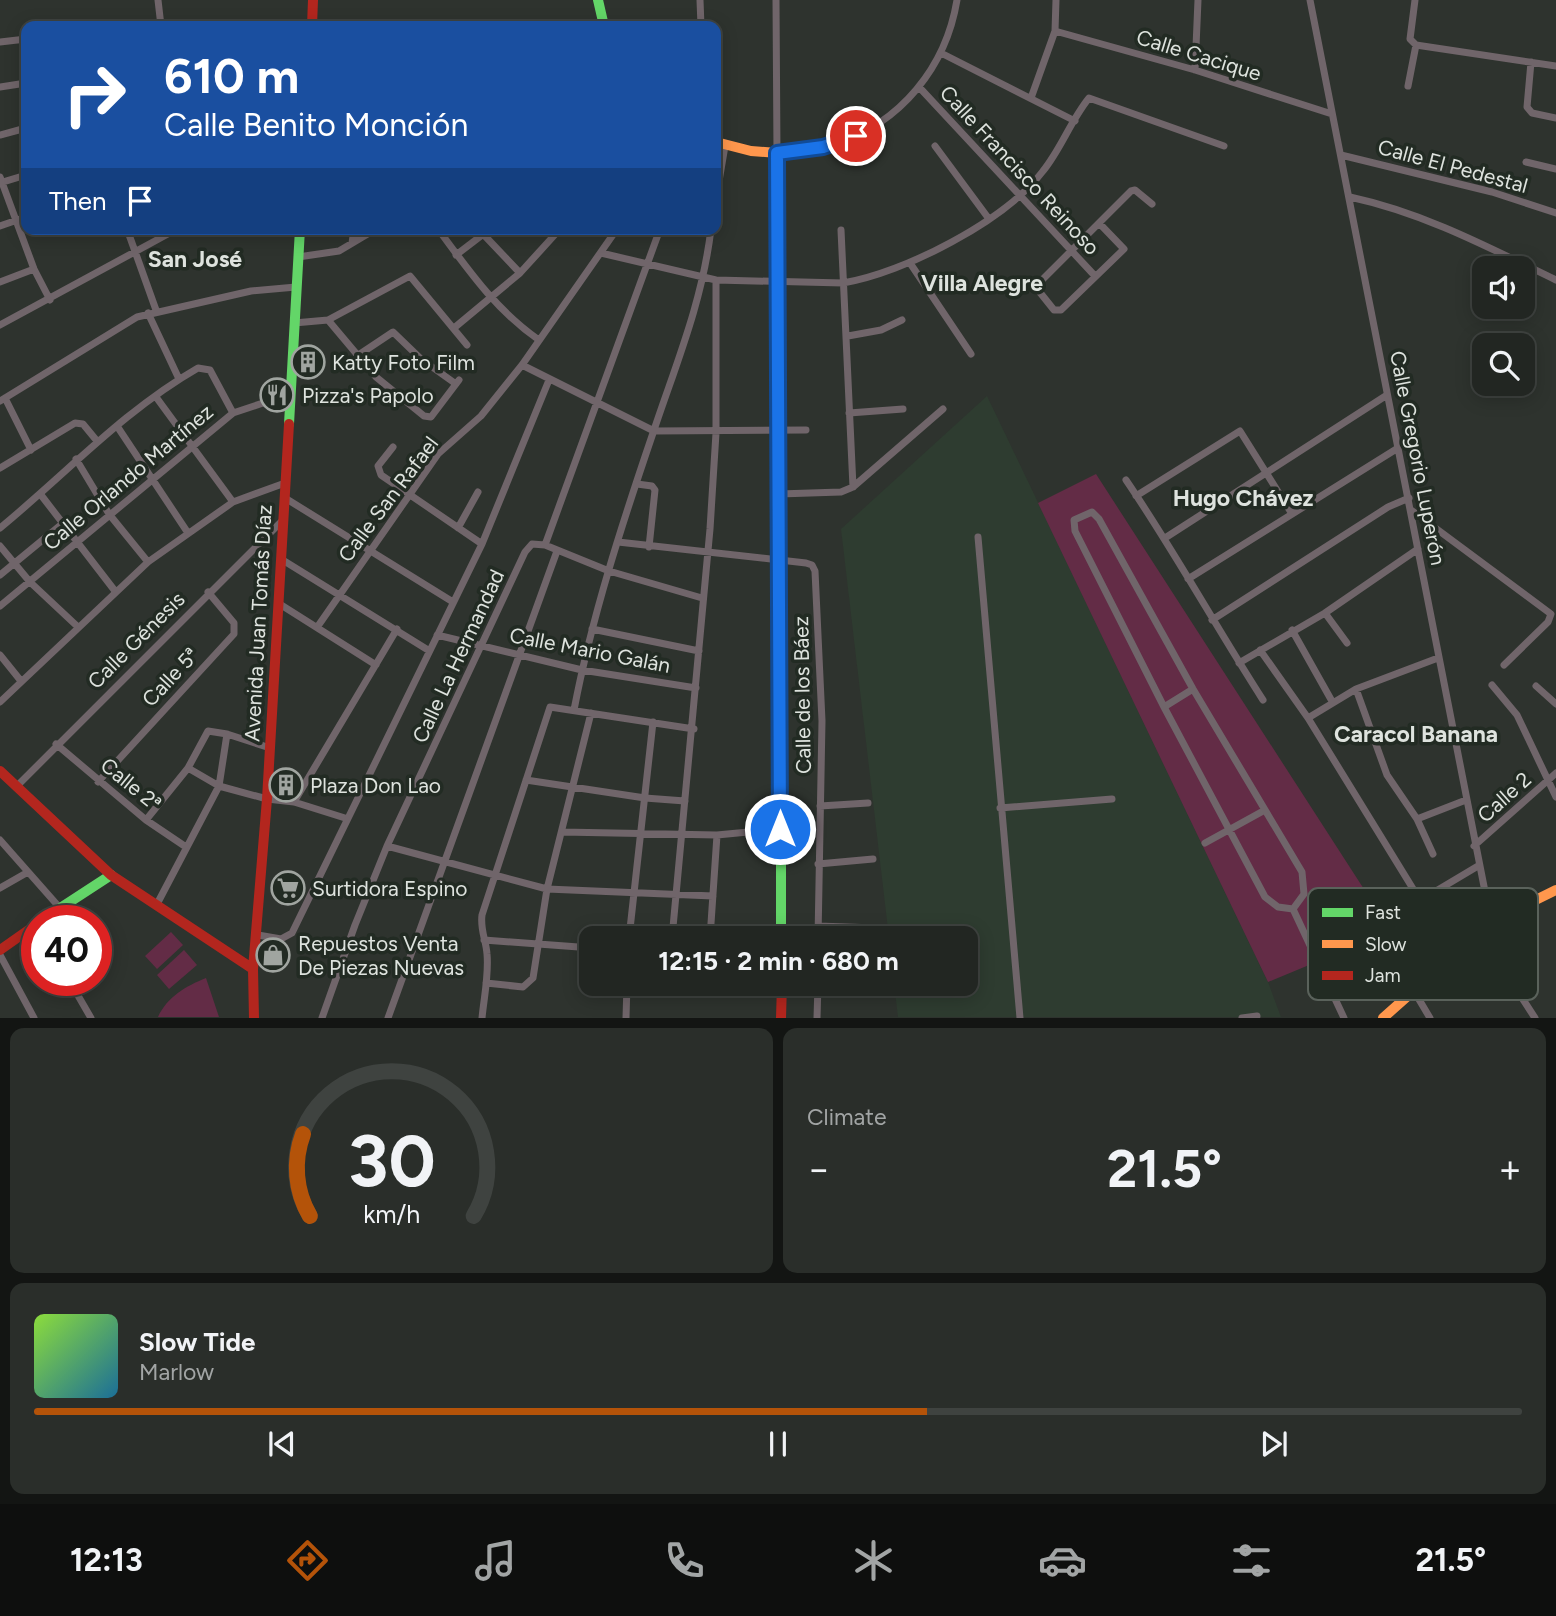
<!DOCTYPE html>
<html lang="en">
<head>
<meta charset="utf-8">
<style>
	:root { --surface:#222622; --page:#2a2e2a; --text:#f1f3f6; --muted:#a2a5a5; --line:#3f4340; --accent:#b45309 }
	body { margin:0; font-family:Figtree,sans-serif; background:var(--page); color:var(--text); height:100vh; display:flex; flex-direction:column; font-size:26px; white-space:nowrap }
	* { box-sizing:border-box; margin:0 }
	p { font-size:23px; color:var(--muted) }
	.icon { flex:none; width:38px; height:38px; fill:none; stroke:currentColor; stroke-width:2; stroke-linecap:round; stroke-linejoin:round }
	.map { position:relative; height:1018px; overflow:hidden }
	.panel { display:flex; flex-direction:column; gap:10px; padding:10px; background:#131513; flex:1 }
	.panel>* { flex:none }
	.banner { position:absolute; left:21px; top:21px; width:700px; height:214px; border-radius:14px; box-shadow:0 4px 18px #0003,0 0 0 2px var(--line); background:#1a4fa0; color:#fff; overflow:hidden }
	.buttons { position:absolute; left:1472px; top:256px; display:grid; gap:14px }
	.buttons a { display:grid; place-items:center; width:63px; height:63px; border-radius:14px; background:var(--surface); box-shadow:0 4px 18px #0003,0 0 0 2px var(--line); font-size:35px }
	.speed { position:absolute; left:21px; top:905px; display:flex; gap:14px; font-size:35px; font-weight:700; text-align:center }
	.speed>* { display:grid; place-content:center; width:91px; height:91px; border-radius:50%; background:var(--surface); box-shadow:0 4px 18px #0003,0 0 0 2px var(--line); line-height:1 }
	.speed .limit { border:10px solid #d22; background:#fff; color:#111 }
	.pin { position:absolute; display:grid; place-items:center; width:60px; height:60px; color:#fff; margin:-30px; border:4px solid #fff; border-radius:50%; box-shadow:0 2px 7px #0007 }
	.me { position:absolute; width:77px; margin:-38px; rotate:0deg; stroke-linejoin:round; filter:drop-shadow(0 0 5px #0008) }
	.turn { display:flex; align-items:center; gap:24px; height:147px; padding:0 28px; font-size:32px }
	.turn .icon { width:91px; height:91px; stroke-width:2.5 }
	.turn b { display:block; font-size:49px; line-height:60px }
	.then { display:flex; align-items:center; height:66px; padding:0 28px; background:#0003; gap:14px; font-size:26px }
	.big { font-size:52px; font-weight:700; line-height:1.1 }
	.panel .widget { flex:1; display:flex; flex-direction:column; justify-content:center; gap:10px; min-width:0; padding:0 24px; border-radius:14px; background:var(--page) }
	.panel .dial { align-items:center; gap:0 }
	.dial svg { height:182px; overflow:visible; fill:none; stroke:var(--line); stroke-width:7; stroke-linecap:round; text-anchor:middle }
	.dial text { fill:var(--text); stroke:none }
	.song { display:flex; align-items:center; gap:21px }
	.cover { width:84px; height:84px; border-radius:10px; background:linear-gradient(135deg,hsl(90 70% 55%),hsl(200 70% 35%)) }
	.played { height:7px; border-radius:4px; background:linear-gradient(90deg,var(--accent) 60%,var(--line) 60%) }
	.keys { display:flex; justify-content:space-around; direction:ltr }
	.heat { display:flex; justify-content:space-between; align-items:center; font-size:38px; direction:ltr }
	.panel .tiles { flex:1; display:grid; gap:10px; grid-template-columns:1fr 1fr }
	.widget:last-child { grid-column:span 2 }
	.trip { position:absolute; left:579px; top:926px; width:399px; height:70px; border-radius:14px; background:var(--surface); box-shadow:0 4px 18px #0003,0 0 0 2px var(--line); font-weight:700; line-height:70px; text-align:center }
	.tab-bar { display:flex; height:112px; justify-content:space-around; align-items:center; background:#0e0f0e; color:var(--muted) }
	.tab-bar .icon { width:49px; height:49px }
	.tab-bar .current { color:var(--accent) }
	.tab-bar b { font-size:32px; color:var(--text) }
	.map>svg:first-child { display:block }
	.built { fill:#2e3c30 }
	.green { fill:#632c46 }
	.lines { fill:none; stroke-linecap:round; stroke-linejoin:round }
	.street { stroke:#70656a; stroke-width:7 }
	.fast { stroke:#63d668; stroke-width:10 }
	.slow { stroke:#ff974d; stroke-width:10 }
	.jam { stroke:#b3261e; stroke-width:10 }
	.route-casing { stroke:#114b97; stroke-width:18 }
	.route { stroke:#1a73e8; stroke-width:12 }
	.labels { text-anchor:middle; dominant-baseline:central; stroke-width:7; stroke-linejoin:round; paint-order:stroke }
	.street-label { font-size:21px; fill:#dee3de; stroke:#222b23 }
	.poi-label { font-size:21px; fill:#dee3de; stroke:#222b23; text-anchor:start }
	.neighbourhood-label { font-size:23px; font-weight:bold; fill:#dee3de; stroke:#222b23 }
	.key { fill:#222b23; stroke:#5a625b; stroke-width:2 }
	.key-label { font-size:19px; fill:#dee3de }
</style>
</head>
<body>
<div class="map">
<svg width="1556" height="1018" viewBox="0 0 1556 1018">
	<rect width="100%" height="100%" fill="#2e332e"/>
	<path class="built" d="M987,396L1268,982L1281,1017H898L894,984H966V938H889L841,529Z"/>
	<path class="green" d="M1096,474L1391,931L1268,982L1038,503Z
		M171,932L183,945L157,969L145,956Z
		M184,950L197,965L169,989L157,975Z
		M206,978L219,1017H158C167,997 186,986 206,978Z"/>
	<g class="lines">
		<path class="street" d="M158,0L161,26
			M700,0L701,26
			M776,0L777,153C797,150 816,150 835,144C901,123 946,67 957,0
			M1310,0L1491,922
			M1415,0L1410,39L1416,45L1556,66
			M135,26L160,23
			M544,26L552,25
			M1055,31L1195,70L1332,114
			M0,42L26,39
			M941,53L1075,121
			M1531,62L1527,107L1532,113L1556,118
			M1195,70L1198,0
			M1408,86L1416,45
			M0,87L26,83
			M919,87L1095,276
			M1031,98L1055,31L1056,0
			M0,135L26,128
			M935,146L989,219
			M1341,155L1492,192L1556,213
			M1526,162L1556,169
			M0,177L34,269L50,300
			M0,183L26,175
			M1350,197C1424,213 1488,247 1556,280
			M716,199L725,146
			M1099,223L1124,249L1061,310H1054L1038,290L1039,283L1131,191L1135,190L1152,204
			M0,226L26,217
			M127,229L156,310
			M438,229C469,271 496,310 539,340
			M841,230L853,487
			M484,235L520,273
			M352,243L354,229
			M601,253L716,280L843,283C904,273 1005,221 1043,171C1061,149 1071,120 1089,98L1224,146
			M456,255L490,229
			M298,257L339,251L376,229
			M910,263L971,354
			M0,282L34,269
			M148,313L179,379
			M328,320L376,377L424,416L431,417L459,380
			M294,323L328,320L410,276L467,345
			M0,325L177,229
			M454,328L520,273L560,229
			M848,336L881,330L902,320
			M357,356L393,332L421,359L456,384
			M522,365L654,431L806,430
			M156,397L233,502
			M5,398L31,450
			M0,401L137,317L251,291L296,287
			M849,413L903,409
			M117,426L188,533
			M393,447L378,466L381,475L482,544
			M76,459L109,514L148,562
			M0,468L75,423L83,424L97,441
			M1126,480C1175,552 1216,627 1263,700
			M637,484L652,486L655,490L649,547
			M779,494L841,492L853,487L943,409
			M41,495L115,591
			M1136,496L1240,431L1292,514
			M285,498L453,602
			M1411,510L1551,614L1548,622L1504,665
			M0,528C66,474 123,411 198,368L210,370L233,413
			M458,528L478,492
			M978,537L1020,1018
			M1165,538L1387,395
			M618,542L806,563L812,565L815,571L822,721L818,938
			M545,545L660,229
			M0,546L30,582L78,627
			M281,559L428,650
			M0,575L62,524
			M1188,579L1398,448
			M278,603L376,665
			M0,606L233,413L263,403L290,407
			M1325,613L1347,643
			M1212,620L1388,507L1409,498
			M318,626L438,454L481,416L522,365L617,229
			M592,629L699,651
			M1292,630L1333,703
			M437,635L582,670L696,688
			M1260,650L1308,718L1415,892L1426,897L1478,866
			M0,655L21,681
			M1239,663L1325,613L1418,549
			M1492,685L1517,715L1556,797
			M1536,686L1556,704
			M1356,689L1387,775L1417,819L1466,800
			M0,702L148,562L233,502L285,483
			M1164,707L1193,689
			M574,710C592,616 622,524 653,433C676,364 702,303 711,229
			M1308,718L1356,689L1438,658
			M56,744L146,820L186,847
			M188,768L219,786L267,799L294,802L345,818
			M526,780L645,798L685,801
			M98,782L234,634V623L208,592
			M16,787L283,520
			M294,802L397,629
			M820,806L868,803
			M1000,808L1112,799
			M1417,819L1433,854
			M146,820L188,768L208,731L227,734L270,748
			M562,832L717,835L780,829
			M0,840L60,908
			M1205,843L1265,810
			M387,846L547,889L713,896
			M1474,846L1556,773
			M818,864L873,859
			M0,888L28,872
			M156,906L219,786L227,734
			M1293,909L1278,907L1265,897L1164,707L1075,531L1074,520L1092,512L1099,519L1193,689L1302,872L1304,894L1293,909L1344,1018
			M818,926L876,928
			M258,935L281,939L292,933L482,544L549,380
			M629,938L653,722
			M672,938L710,529L716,433V280
			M710,938L717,835
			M484,940L592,948
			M1473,940L1513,984L1535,1018
			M0,955L34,1018
			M69,980L91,1018
			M486,983L523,987L533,978L547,889L591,713
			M818,984L884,987
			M1414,991L1430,1018
			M322,1018L355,925L387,846L525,552L532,544L545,545L609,571L702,598
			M388,1018L557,551
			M482,1018C484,997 489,975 487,954C486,940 480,930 482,915L550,707L694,729
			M626,1018L627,984
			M817,1018L818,984
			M1242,1018L1257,1016"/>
		<path class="fast" d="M598,0L604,26
			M289,424L300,229
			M781,842V938
			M42,920L111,875"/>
		<path class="slow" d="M716,142L751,151L777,153L779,553
			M1383,1018L1491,922L1556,890"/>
		<path class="jam" d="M312,26L313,0
			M779,553L781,842
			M0,771L111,875L253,969
			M0,950L37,924
			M254,1018L253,969L267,799L289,424
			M781,1018L782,984"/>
	</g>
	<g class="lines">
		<defs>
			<path id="route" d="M780,829L777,153L823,147L856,136"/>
		</defs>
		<use href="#route" class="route-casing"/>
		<use href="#route" class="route"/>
	</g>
	<defs>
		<symbol id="building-ring" viewBox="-11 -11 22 22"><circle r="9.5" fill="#222b23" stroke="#a0a5a0" stroke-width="1.5"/><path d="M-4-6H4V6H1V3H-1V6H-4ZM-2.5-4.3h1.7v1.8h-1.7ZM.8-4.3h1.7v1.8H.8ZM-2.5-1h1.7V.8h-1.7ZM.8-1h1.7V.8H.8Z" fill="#a0a5a0"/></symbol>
		<symbol id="restaurant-ring" viewBox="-11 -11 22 22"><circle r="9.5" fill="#222b23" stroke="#a0a5a0" stroke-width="1.5"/><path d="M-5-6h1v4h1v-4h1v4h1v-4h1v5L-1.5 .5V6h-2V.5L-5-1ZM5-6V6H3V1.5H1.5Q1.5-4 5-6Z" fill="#a0a5a0"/></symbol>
		<symbol id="supermarket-ring" viewBox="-11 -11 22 22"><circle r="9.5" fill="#222b23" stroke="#a0a5a0" stroke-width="1.5"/><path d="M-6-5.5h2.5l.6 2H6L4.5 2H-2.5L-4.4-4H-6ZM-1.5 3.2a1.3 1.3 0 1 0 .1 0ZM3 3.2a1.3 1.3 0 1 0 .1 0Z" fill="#a0a5a0"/></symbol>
		<symbol id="shop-ring" viewBox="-11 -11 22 22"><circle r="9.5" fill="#222b23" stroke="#a0a5a0" stroke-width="1.5"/><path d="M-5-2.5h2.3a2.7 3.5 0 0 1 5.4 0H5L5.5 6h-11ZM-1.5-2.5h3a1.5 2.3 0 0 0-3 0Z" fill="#a0a5a0"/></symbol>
	</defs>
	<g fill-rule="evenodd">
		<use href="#building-ring" x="289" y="343" width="38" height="38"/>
		<use href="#restaurant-ring" x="258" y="376" width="38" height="38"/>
		<use href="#building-ring" x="267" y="766" width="38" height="38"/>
		<use href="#supermarket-ring" x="269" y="869" width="38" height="38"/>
		<use href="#shop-ring" x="254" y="936" width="38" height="38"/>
	</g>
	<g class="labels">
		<g class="street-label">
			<text transform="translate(1199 55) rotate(17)">Calle Cacique</text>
			<text transform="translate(1453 166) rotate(15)">Calle El Pedestal</text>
			<text transform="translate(1020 170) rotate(47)">Calle Francisco Reinoso</text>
			<text transform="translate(1418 458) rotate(79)">Calle Gregorio Luperón</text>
			<text transform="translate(128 477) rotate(-40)">Calle Orlando Martínez</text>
			<text transform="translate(388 499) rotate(-53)">Calle San Rafael</text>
			<text transform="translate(258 623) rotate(-87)">Avenida Juan Tomás Díaz</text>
			<text transform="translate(136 640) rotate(-45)">Calle Génesis</text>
			<text transform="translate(590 650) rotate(11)">Calle Mario Galán</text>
			<text transform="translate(458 656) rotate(-65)">Calle La Hermandad</text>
			<text transform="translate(170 677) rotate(-47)">Calle 5ª</text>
			<text transform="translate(802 695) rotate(-91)">Calle de los Báez</text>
			<text transform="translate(131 784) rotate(39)">Calle 2ª</text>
			<text transform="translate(1504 797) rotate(-42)">Calle 2</text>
		</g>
		<g class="poi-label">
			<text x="332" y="362">Katty Foto Film</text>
			<text x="302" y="395">Pizza's Papolo</text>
			<text x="310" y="785">Plaza Don Lao</text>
			<text x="312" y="888">Surtidora Espino</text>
			<text x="298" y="943">Repuestos Venta<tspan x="298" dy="24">De Piezas Nuevas</tspan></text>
		</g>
		<g class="neighbourhood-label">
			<text x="195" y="259">San José</text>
			<text x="982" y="283">Villa Alegre</text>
			<text x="1243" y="498">Hugo Chávez</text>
			<text x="1416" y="734">Caracol Banana</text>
		</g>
	</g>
	<rect x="1308" y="888" width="230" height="112" rx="10" class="key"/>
	<rect x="1322" y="908" width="31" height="9" fill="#63d668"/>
	<rect x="1322" y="940" width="31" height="8" fill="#ff974d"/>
	<rect x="1322" y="971" width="31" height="9" fill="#b3261e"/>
	<g class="key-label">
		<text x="1365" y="919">Fast</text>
		<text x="1365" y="951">Slow</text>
		<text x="1365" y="982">Jam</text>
	</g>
</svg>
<div class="buttons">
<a><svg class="icon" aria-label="sound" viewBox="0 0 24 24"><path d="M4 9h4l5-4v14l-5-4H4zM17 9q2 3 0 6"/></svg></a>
<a><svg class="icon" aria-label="search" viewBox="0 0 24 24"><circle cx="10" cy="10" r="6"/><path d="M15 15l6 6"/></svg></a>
</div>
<div class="speed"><div class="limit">40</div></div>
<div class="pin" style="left:856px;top:136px;background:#d93025"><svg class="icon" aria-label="arrive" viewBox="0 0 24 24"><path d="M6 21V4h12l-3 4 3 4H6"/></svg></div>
<svg class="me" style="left:780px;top:829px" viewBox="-20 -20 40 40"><circle r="17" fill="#1a73e8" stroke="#fff" stroke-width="3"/><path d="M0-11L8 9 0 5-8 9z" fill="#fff"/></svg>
<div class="trip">12:15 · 2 min · 680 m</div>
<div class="banner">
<div class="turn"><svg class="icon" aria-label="right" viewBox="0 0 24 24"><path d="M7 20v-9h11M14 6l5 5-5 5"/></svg><div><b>610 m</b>Calle Benito Monción</div></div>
<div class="then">Then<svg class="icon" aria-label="arrive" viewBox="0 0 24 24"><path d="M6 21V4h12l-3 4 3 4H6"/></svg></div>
</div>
</div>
<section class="panel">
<div class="tiles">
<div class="widget dial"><svg viewBox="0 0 100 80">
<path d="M14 69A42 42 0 1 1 86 69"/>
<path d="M14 69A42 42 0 0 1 11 33" stroke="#b45309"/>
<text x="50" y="56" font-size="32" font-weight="700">30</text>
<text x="50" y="72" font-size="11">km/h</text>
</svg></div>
<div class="widget"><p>Climate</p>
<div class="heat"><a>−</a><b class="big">21.5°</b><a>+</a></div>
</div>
<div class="widget">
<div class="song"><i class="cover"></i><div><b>Slow Tide</b><p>Marlow</p></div></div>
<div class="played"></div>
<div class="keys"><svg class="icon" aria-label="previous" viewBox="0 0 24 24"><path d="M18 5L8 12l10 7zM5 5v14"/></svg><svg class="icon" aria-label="pause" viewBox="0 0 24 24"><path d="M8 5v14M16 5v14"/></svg><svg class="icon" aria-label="next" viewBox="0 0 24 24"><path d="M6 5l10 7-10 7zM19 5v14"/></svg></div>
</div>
</div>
</section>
<nav class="tab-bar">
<b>12:13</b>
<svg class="icon current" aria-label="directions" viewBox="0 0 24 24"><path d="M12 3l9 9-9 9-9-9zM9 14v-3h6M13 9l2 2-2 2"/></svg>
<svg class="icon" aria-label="music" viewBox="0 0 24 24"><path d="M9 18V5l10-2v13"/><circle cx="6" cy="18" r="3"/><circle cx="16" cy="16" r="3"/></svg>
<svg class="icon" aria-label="phone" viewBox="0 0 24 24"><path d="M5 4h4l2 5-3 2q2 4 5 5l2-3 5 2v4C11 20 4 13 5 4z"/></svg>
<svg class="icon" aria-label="climate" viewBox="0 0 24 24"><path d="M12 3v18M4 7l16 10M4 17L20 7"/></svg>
<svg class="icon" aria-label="car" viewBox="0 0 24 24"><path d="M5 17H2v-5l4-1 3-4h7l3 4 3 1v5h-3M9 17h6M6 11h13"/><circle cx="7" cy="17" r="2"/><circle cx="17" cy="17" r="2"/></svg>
<svg class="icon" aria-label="filters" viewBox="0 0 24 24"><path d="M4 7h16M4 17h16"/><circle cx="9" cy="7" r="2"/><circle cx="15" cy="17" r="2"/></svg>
<b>21.5°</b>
</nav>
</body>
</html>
